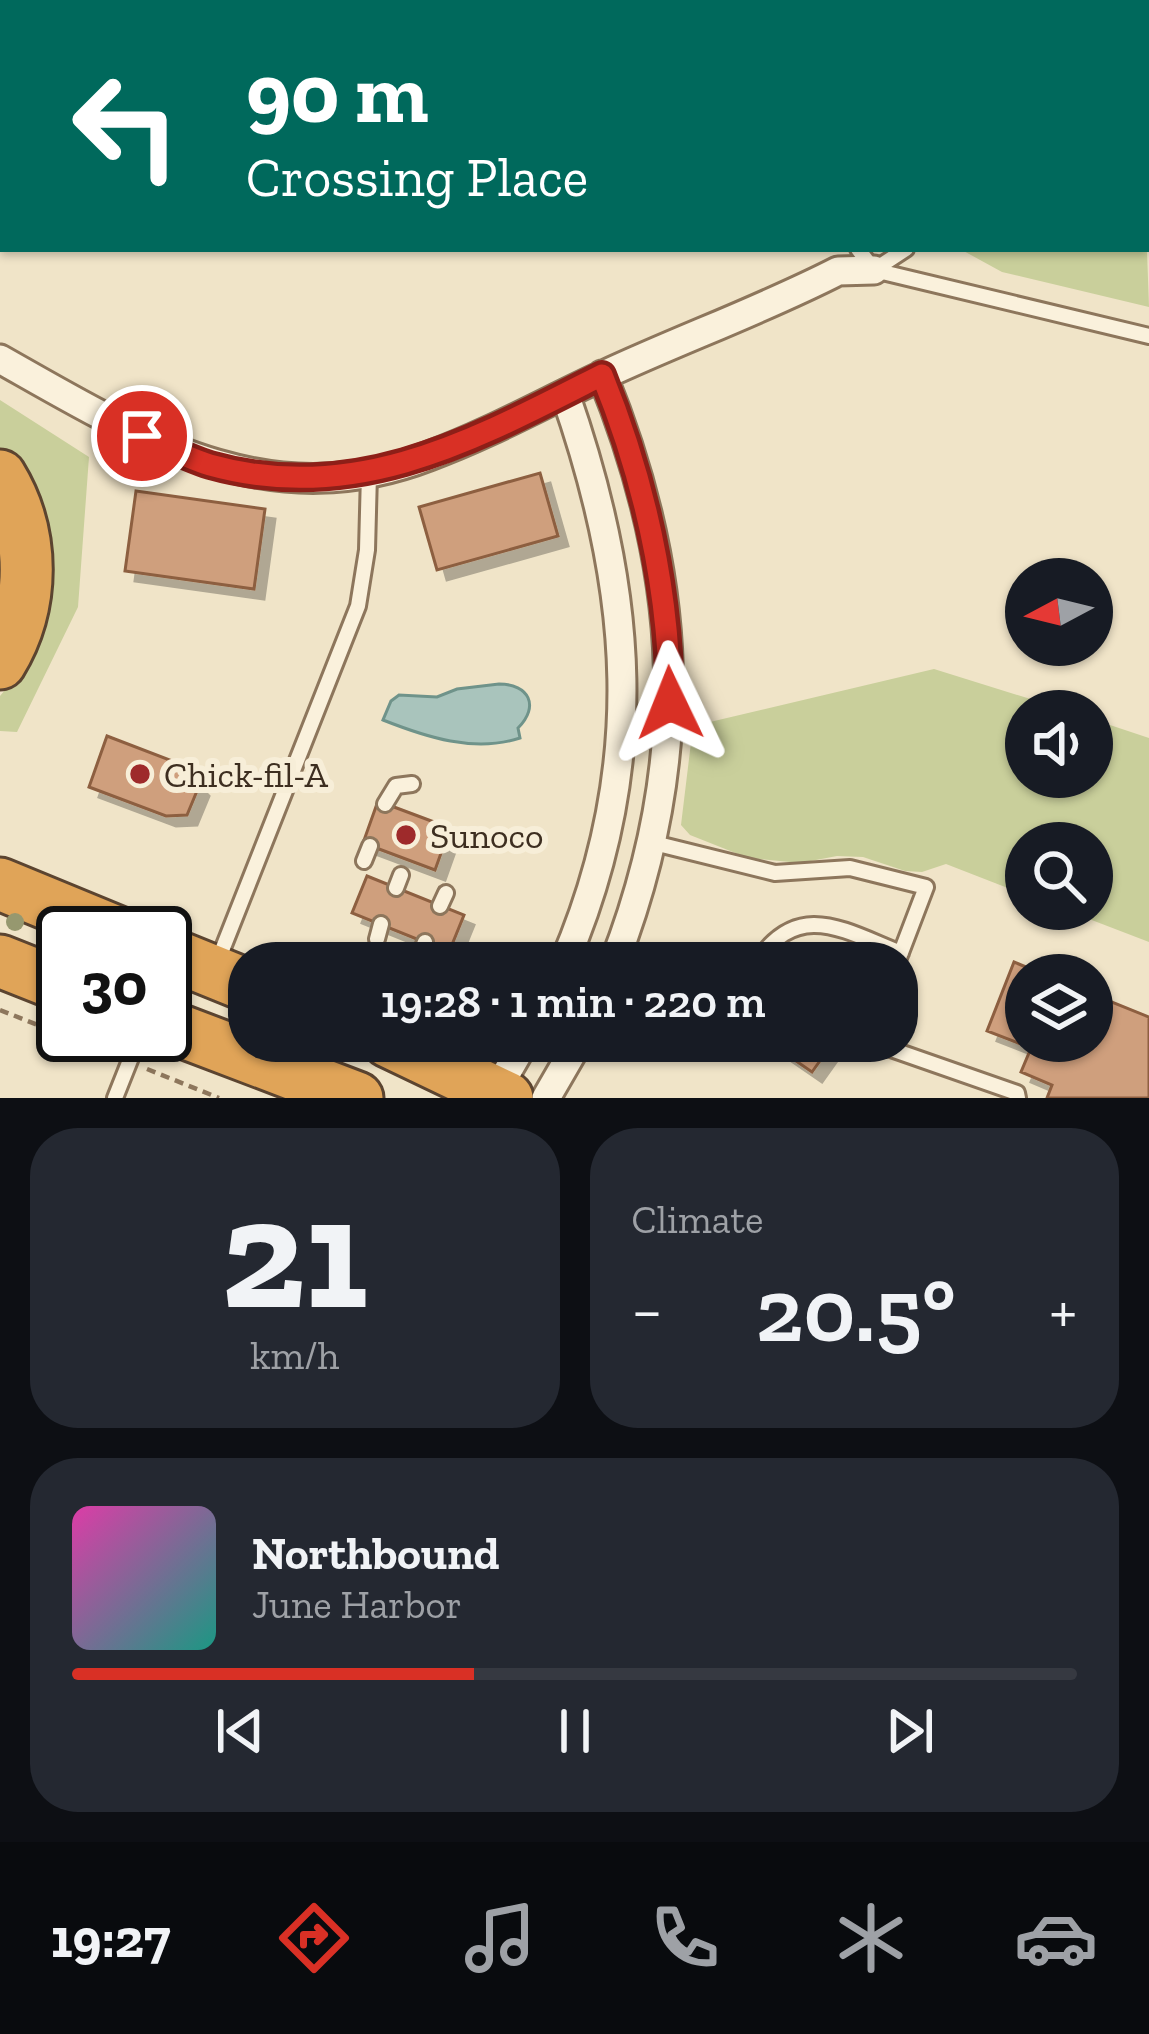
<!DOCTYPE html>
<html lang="en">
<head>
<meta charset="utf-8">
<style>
	:root { --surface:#171b24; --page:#242831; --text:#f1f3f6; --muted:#9ea1a6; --line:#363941; --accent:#d93025 }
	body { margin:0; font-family:"Zilla Slab",serif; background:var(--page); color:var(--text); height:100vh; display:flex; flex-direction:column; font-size:45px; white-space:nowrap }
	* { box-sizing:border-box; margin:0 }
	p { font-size:39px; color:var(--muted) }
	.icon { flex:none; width:66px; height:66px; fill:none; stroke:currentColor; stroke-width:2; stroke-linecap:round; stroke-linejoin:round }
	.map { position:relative; height:1098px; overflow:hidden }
	.side { display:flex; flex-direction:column; gap:30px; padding:30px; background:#0d0f14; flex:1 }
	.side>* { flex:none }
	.banner { position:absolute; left:0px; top:0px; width:1149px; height:252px; box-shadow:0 3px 9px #0004; background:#00695c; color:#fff; overflow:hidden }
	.needle { width:78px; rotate:263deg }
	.controls { position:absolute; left:1005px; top:558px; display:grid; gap:24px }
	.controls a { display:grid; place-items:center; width:108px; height:108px; border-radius:50%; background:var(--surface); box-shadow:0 3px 9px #0004; font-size:60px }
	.speed { position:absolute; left:36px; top:906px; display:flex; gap:24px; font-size:60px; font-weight:700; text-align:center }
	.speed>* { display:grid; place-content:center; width:156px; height:156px; border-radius:50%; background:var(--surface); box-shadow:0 3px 9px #0004; line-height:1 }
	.speed .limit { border:6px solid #111; border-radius:18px; background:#fff; color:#111 }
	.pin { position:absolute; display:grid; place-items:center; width:102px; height:102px; color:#fff; margin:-51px; border:6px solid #fff; border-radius:50%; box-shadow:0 3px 12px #0007 }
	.me { position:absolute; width:132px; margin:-66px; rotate:358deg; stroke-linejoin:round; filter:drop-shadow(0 0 9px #0008) }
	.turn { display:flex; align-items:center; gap:42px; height:252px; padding:0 48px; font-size:54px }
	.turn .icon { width:156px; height:156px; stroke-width:2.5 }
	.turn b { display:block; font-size:84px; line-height:102px }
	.big { font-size:90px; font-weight:600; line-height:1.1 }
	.side .card { flex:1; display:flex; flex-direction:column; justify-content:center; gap:18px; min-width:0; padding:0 42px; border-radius:48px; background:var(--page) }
	.side .dial { align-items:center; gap:0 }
	.dial b { font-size:156px; line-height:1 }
	.song { display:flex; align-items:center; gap:36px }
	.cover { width:144px; height:144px; border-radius:18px; background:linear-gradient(135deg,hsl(320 70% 55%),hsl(170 70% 35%)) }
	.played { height:12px; border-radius:6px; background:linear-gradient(90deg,var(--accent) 40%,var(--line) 40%) }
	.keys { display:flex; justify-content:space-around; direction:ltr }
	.heat { display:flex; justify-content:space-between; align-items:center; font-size:66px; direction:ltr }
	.side .tiles { flex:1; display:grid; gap:30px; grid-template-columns:1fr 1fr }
	.card:last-child { grid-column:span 2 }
	.trip { position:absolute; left:228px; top:942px; width:690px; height:120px; border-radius:48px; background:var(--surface); box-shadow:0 3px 9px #0004; font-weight:600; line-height:120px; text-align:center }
	.tabs { display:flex; height:192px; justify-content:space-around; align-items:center; background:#090b0e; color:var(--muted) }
	.tabs .icon { width:84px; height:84px }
	.tabs .on { color:var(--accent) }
	.tabs b { font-size:54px; color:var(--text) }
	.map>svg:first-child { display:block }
	.green { fill:#c9cf9b }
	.water { fill:#a9c4bc; stroke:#6f938a; stroke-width:3 }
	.building { fill:#cf9f7d; stroke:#8d5f41; stroke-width:3; filter:url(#shadow) }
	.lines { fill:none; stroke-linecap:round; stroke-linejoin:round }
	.lane-casing { stroke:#8d765c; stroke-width:20 }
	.street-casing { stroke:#8d765c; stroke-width:33 }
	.highway-casing { stroke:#5b4430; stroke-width:57 }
	.path { stroke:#8d765c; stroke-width:4.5; stroke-dasharray:9 6; stroke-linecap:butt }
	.lane { stroke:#faf1dc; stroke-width:14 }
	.street { stroke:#faf1dc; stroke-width:27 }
	.highway { stroke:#e0a458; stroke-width:51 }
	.tree { fill:#96986f }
	.route-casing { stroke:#8d1f18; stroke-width:30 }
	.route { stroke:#d93025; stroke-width:21 }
	.poi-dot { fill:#9e2a2b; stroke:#f7eed8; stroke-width:4.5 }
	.labels { text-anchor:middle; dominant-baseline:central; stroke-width:12; stroke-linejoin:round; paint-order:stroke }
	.poi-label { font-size:36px; fill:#3d2e20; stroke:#f7eed8; text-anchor:start }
</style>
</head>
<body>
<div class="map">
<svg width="1149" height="1098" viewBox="0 0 1149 1098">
	<defs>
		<filter id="shadow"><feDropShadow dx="10" dy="10" stdDeviation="0" flood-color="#0004"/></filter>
	</defs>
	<rect width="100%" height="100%" fill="#f0e4c8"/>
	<path class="green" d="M1146,223L1149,307L1002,272L960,249H1146Z
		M0,400L89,457L78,607L17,732L0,731V696L16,677L0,454Z
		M934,669L1069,711H1026V777H1092V719L1149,738V942L1063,909H1092V843H1026V895L946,864L922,872L905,871L863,857L837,856L800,863L748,858L690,835L681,825L693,726Z"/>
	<path class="water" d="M499,684C529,684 540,706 518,728L520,738C474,753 426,737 383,720L391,701L399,695L437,697L457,689Z"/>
	<path class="building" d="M0,0H553L3,3V20Z
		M540,473L558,536L437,570L419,507Z
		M136,491L265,509L254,589L125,571Z
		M107,736L175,762L199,786L187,815L166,816L89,787Z
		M378,801L450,828L435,870L363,843Z
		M367,876L464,915L449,952L352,913Z
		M1014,962L1045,975H1026V1041H1092V994L1149,1017V1098H1047L1052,1085L1021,1072L1031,1048L987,1031Z
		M767,1041H834L812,1072Z"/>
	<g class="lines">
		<defs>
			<path id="lane" d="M593,3V0
				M733,3V0
				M858,249L874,270L1149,336
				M874,270L906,249
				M621,735L668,742
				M385,804L396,786L412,784
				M654,843L775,873L850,868L926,887L897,963
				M364,861L370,846
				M396,888L401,875
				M440,906L446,893
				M377,939L381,924
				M419,956L425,942
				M217,963L358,606L367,550L369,474
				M756,963C798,899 843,930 901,953
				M868,1041L1017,1093L1018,1098
				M699,1048L704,1041
				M115,1098L140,1035"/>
			<path id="street" d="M0,359C138,437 266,519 429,456C489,434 546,402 604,375C681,339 762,310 838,271L874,270
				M602,375C684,576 693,760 614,963
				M564,963C648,768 634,591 565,394
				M492,1098L525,1041
				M546,1098L579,1041"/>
			<path id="highway" d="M0,476C35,533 35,606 0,663
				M0,884L119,933
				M165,952L249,986
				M0,961L63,986
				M165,1025L357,1098
				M388,1041L507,1098"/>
		</defs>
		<use href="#lane" class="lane-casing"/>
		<use href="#street" class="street-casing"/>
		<use href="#highway" class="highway-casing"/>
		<path class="path" d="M0,1010L63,1035
			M64,1035L114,1055
			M147,1069L219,1098"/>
		<use href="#lane" class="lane"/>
		<use href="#street" class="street"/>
		<use href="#highway" class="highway"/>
	</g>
	<circle class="tree" cx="15" cy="922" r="9"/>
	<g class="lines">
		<defs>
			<path id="route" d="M142,436C164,446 187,458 210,465C356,506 476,439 602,375C645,481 669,588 670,703"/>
		</defs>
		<use href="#route" class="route-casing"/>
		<use href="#route" class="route"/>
	</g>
	<g class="poi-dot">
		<circle cx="140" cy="774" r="12"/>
		<circle cx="406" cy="835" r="12"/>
	</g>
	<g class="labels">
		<g class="poi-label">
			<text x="164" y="774">Chick-fil-A</text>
			<text x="430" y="835">Sunoco</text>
		</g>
	</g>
</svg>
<div class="controls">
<a><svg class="needle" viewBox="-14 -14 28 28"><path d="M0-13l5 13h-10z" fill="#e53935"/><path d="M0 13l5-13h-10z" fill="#9ea1a6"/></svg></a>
<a><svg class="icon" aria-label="sound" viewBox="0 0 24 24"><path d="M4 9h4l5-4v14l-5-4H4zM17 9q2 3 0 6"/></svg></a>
<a><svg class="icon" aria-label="search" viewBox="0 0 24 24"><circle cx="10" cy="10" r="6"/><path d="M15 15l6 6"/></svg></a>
<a><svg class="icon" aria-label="layers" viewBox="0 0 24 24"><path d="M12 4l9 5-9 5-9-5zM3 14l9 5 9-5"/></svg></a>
</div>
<div class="speed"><div class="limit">30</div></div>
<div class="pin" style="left:142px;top:436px;background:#d93025"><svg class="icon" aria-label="arrive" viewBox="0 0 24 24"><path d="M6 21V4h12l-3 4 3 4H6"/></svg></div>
<svg class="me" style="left:670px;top:703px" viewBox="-20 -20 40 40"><path d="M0-17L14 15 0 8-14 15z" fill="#d93025" stroke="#fff" stroke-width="4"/></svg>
<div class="trip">19:28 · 1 min · 220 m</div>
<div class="banner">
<div class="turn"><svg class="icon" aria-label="left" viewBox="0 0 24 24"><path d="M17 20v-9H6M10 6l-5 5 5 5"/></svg><div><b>90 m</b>Crossing Place</div></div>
</div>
</div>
<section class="side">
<div class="tiles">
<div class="card dial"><b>21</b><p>km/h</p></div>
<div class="card"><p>Climate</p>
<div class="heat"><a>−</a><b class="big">20.5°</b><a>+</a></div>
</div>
<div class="card">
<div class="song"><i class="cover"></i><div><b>Northbound</b><p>June Harbor</p></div></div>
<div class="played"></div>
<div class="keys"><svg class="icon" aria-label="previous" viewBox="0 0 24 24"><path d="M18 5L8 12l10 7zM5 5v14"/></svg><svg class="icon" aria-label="pause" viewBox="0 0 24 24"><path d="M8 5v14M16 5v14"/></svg><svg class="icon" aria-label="next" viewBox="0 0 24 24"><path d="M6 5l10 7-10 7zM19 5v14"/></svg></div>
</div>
</div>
</section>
<nav class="tabs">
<b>19:27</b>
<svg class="icon on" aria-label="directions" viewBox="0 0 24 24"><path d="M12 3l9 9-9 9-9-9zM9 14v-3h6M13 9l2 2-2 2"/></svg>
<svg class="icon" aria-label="music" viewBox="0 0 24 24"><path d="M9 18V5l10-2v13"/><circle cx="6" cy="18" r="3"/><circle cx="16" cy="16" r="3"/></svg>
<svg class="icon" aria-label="phone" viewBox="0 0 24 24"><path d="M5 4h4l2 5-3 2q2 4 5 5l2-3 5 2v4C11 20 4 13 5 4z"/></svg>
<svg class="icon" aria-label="climate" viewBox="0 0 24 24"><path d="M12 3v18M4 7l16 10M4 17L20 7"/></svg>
<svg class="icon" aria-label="car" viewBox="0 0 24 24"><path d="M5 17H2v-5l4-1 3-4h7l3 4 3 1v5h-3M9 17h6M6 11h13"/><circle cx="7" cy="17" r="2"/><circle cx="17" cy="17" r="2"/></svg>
</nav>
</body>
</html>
